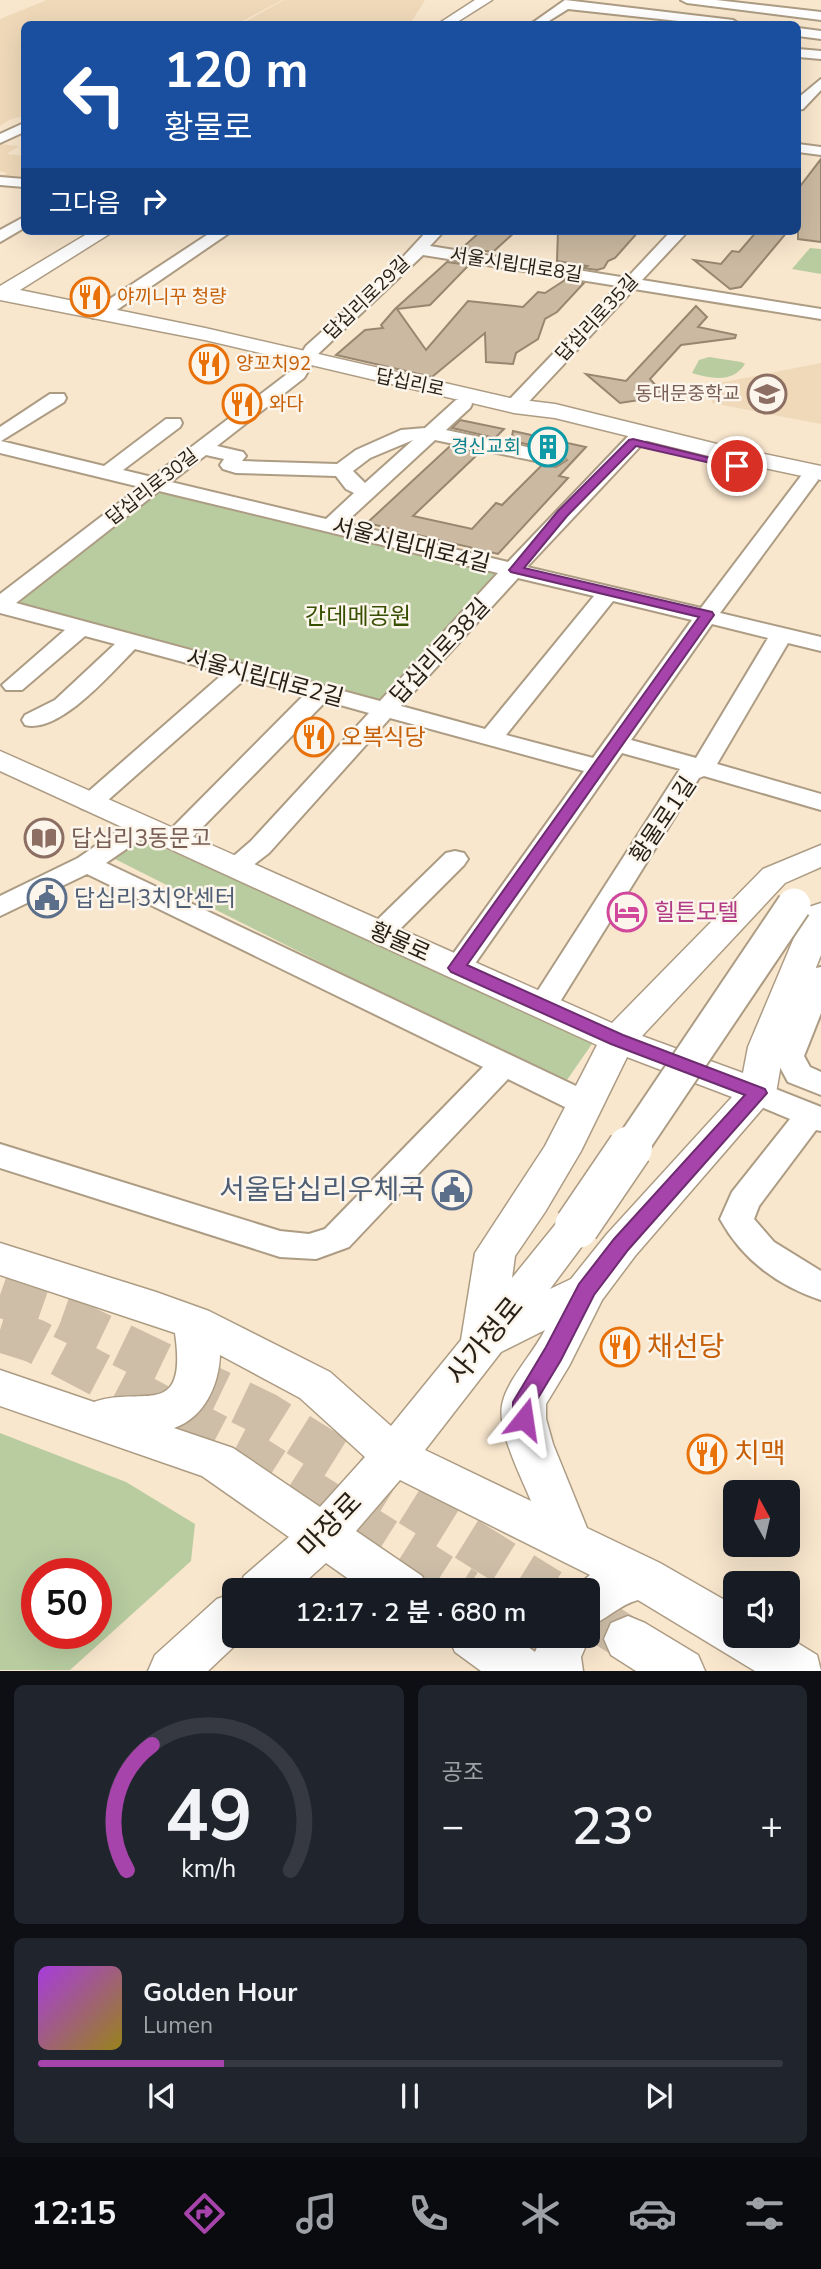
<!DOCTYPE html>
<html lang="ko">
<head>
<meta charset="utf-8">
<style>
	:root { --surface:#171b24; --page:#20242c; --text:#f1f3f6; --muted:#9ea1a6; --line:#363941; --accent:#a744ab }
	body { margin:0; font-family:"Nunito Sans","Noto Sans KR",sans-serif; background:var(--page); color:var(--text); height:100vh; display:flex; flex-direction:column; font-size:26px; white-space:nowrap }
	* { box-sizing:border-box; margin:0 }
	p { font-size:23px; color:var(--muted) }
	.icon { flex:none; width:38px; height:38px; fill:none; stroke:currentColor; stroke-width:2; stroke-linecap:round; stroke-linejoin:round }
	.map { position:relative; height:1671px; overflow:hidden }
	.sheet { display:flex; flex-direction:column; gap:14px; padding:14px; background:#0d0f14; flex:1 }
	.sheet>* { flex:none }
	.hud { position:absolute; left:21px; top:21px; width:780px; height:214px; border-radius:10px; box-shadow:0 7px 28px #0002; background:#1a4fa0; color:#fff; overflow:hidden }
	.needle { width:46px; rotate:352deg }
	.fabs { position:absolute; left:723px; top:1480px; display:grid; gap:14px }
	.fabs a { display:grid; place-items:center; width:77px; height:77px; border-radius:10px; background:var(--surface); box-shadow:0 7px 28px #0002; font-size:35px }
	.speed { position:absolute; left:21px; top:1558px; display:flex; gap:14px; font-size:35px; font-weight:700; text-align:center }
	.speed>* { display:grid; place-content:center; width:91px; height:91px; border-radius:50%; background:var(--surface); box-shadow:0 7px 28px #0002; line-height:1 }
	.speed .limit { border:10px solid #d22; background:#fff; color:#111 }
	.pin { position:absolute; display:grid; place-items:center; width:60px; height:60px; color:#fff; margin:-30px; border:4px solid #fff; border-radius:50%; box-shadow:0 2px 7px #0007 }
	.me { position:absolute; width:77px; margin:-38px; rotate:15deg; stroke-linejoin:round; filter:drop-shadow(0 0 5px #0008) }
	.turn { display:flex; align-items:center; gap:24px; height:147px; padding:0 28px; font-size:32px }
	.turn .icon { width:91px; height:91px; stroke-width:2.5 }
	.turn b { display:block; font-size:49px; line-height:60px }
	.then { display:flex; align-items:center; height:66px; padding:0 28px; background:#0003; gap:14px; font-size:26px }
	.big { font-size:52px; font-weight:600; line-height:1.1 }
	.sheet .widget { flex:1; display:flex; flex-direction:column; justify-content:center; gap:10px; min-width:0; padding:0 24px; border-radius:10px; background:var(--page) }
	.sheet .dial { align-items:center; gap:0 }
	.dial svg { height:182px; overflow:visible; fill:none; stroke:var(--line); stroke-width:7; stroke-linecap:round; text-anchor:middle }
	.dial text { fill:var(--text); stroke:none }
	.song { display:flex; align-items:center; gap:21px }
	.cover { width:84px; height:84px; border-radius:10px; background:linear-gradient(135deg,hsl(280 70% 55%),hsl(50 70% 35%)) }
	.played { height:7px; border-radius:4px; background:linear-gradient(90deg,var(--accent) 25%,var(--line) 25%) }
	.keys { display:flex; justify-content:space-around; direction:ltr }
	.heat { display:flex; justify-content:space-between; align-items:center; font-size:38px; direction:ltr }
	.sheet .tiles { flex:1; display:grid; gap:14px; grid-template-columns:1fr 1fr }
	.widget:last-child { grid-column:span 2 }
	.trip { position:absolute; left:222px; top:1578px; width:378px; height:70px; border-radius:10px; background:var(--surface); box-shadow:0 7px 28px #0002; font-weight:600; line-height:70px; text-align:center }
	.tab-bar { display:flex; height:112px; justify-content:space-around; align-items:center; background:#090b0e; color:var(--muted) }
	.tab-bar .icon { width:49px; height:49px }
	.tab-bar .active { color:var(--accent) }
	.tab-bar b { font-size:32px; color:var(--text) }
	.map>svg:first-child { display:block }
	.built { fill:#efd9b9 }
	.green { fill:#b8cca0; fill-rule:evenodd }
	.building { fill:#cbb9a1; stroke:#988770; stroke-width:2 }
	.lines { fill:none; stroke-linecap:round; stroke-linejoin:round }
	.major-tunnel { stroke:#cebea8; stroke-width:44; stroke-dasharray:44 22; stroke-linecap:butt }
	.minor-casing { stroke:#ad9c84; stroke-width:4 }
	.major-casing { stroke:#ad9c84; stroke-width:3 }
	.minor { fill:#fff; fill-rule:evenodd }
	.major { fill:#fff; fill-rule:evenodd }
	.major-bridge-far1-casing { stroke:#ad9c84; stroke-width:37; stroke-linecap:butt }
	.major-bridge-casing { stroke:#ad9c84; stroke-width:47; stroke-linecap:butt }
	.major-bridge-far1 { stroke:#fff; stroke-width:33 }
	.major-bridge { stroke:#fff; stroke-width:44 }
	.route { fill:#a744ab; stroke:#6d2c6f; stroke-width:2 }
	.labels { text-anchor:middle; dominant-baseline:central; stroke-width:5; stroke-linejoin:round; paint-order:stroke }
	.far-street-label { font-size:19px; fill:#251f16; stroke:#fcf5eb }
	.far-food-label { font-size:19px; fill:#c56008; stroke:#fcf5eb; text-anchor:start }
	.far-education-label { font-size:19px; fill:#785e54; stroke:#fcf5eb; text-anchor:end }
	.far-culture-label { font-size:19px; fill:#0d838f; stroke:#fcf5eb; text-anchor:end }
	.street-label { font-size:23px; fill:#251f16; stroke:#fcf5eb }
	.park-label { font-size:23px; fill:#364f01; stroke:#fcf5eb }
	.food-label { font-size:23px; fill:#c56008; stroke:#fcf5eb; text-anchor:start }
	.education-label { font-size:23px; fill:#785e54; stroke:#fcf5eb; text-anchor:start }
	.service-label { font-size:23px; fill:#4e5e75; stroke:#fcf5eb; text-anchor:start }
	.hotel-label { font-size:23px; fill:#b23c85; stroke:#fcf5eb; text-anchor:start }
	.near-service-label { font-size:28px; fill:#4e5e75; stroke:#fcf5eb; text-anchor:end }
	.near-street-label { font-size:28px; fill:#251f16; stroke:#fcf5eb }
	.near-food-label { font-size:28px; fill:#c56008; stroke:#fcf5eb; text-anchor:start }
</style>
</head>
<body>
<div class="map">
<svg width="821" height="1671" viewBox="0 0 821 1671">
	<rect width="100%" height="100%" fill="#f8e6cd"/>
	<path class="built" d="M47,0H282L237,24H24V116L9,120L0,126V19Z
		M284,0H425L410,24H241Z
		M0,144L19,146L7,154L24,156V180L0,178L7,173L0,171Z
		M821,363V424L712,403L714,384Z"/>
	<path class="green" d="M810,248L821,249V274L792,269Z
		M709,357L741,362L745,364C733,383 712,379 692,373L699,360Z
		M163,489L509,572L385,705L13,604Z
		M134,835L596,1038L567,1080L457,1031L109,856Z
		M0,1433L126,1482L195,1524L191,1561L70,1670H0ZM37,1573H96V1633H37Z"/>
	<path class="building" d="M821,159V242L798,239V189Z
		M481,231H516L493,252L462,248Z
		M558,231H639L615,258L608,261L604,268L597,270L583,268L587,266L557,261Z
		M757,231H788L741,287L730,289L694,260L721,264L732,251L739,252Z
		M447,262L469,265L430,305L397,309L426,350L468,301L523,307L538,292L545,293L565,280L584,283L557,312L545,319L538,339L516,353L513,364L486,362L485,333L432,377L336,355L365,330L383,328L381,325L395,309Z
		M696,306L707,317L698,327L736,335L735,338L681,345L650,379L665,396L620,403L586,374L626,381Z
		M460,420L504,429L495,438L452,428Z
		M513,431L586,447L559,476L568,478L498,554L367,523L450,446L480,452L413,516L472,529L496,503L502,505L542,465L556,467L567,460L556,450L511,441Z"/>
	<g class="lines">
		<path class="major-tunnel" d="M0,1295L63,1317L265,1414L550,1591
			M0,1330L35,1341L243,1450L466,1591
			M588,1614L628,1639
			M538,1636L592,1671"/>
		<defs>
			<path id="minor" d="M565,0L733,20L739,24H706L568,9L544,24H531Z
				M681,0H716L821,12V20L687,3Z
				M798,28L821,31V39L798,36Z
				M798,49L821,51V59L798,57Z
				M821,79V90L803,109L798,110V98Z
				M24,123V132L0,143V134Z
				M798,144L821,147V155L798,152Z
				M0,177L24,179V187L0,185Z
				M24,217V228L0,242V230Z
				M213,231H232L105,318H93L90,314L93,310Z
				M427,231H444L430,246L627,278L671,231H688L642,280L821,309V319L634,289L521,410H507L505,406L507,402L618,286L423,255L319,353L304,378L217,446L243,452L246,456L242,461L337,464L356,450L401,430L425,428L456,400H470L472,404L470,408L446,430L555,453L565,459L555,465L435,440L345,523L508,562L636,428H650L653,432L650,436L527,567L701,608L801,476H815L818,480L720,613L821,637V651L788,643L717,764L821,794V810L704,776L699,778L553,1013L543,1016L533,1013L528,1006L680,769L622,753L467,975L457,977L447,975L443,968L584,771L390,718L269,853L243,873L234,875L225,873L221,867L251,841L369,713L326,701L184,846L175,848L166,846L162,840L166,834L304,695L245,679L99,808L90,811L81,808L77,803L81,798L224,673L135,649C112,672 60,734 25,725L22,720L25,715L55,700L115,644L85,636L22,690H6L2,685L65,630L0,613V594L140,487L0,453V427L50,394H64L66,398L64,402L1,441L104,466L166,419H180L182,423L180,427L123,470L152,477L291,371L306,346L391,270ZM413,440L365,483L353,471L370,458ZM206,455L224,459L220,465L223,469L236,473L336,476L346,489L354,493L326,519L171,482ZM159,491L498,573L380,701L16,603ZM518,578L594,596L485,729L401,706ZM613,601L692,620L593,758L506,735ZM712,624L768,638L696,758L631,740Z
				M142,818L151,820L155,826L151,832L106,863L597,1096L602,1104L597,1112L586,1115L575,1112L508,1079L349,1247L316,1259L280,1257L0,1168V1144L280,1231L309,1234L325,1229L483,1067L87,874L0,916V896L78,858L133,820Z
				M455,851L464,853L468,859L464,865L390,939L380,942L370,939L366,933L370,927L446,853Z
				M821,967V1013L804,1056L810,1067L821,1072V1095L788,1082L774,1056L807,976L811,969Z
				M758,1082L821,1107V1131L816,1130L759,1206L754,1219L774,1242L821,1271V1300C778,1286 742,1259 720,1219L732,1192L790,1119L747,1101L743,1093L747,1085Z"/>
			<path id="major" d="M475,0H492L454,24H438Z
				M92,231H114L20,290L205,328L514,399L555,404L717,444L821,466V480L717,458L555,418L514,413L205,340L0,300V286Z
				M0,751L612,1023L763,869L821,845V867L785,883L642,1036L743,1073L748,1047L804,914L809,907L821,903V955L784,1047L776,1093L635,1256L602,1300L569,1366L546,1404V1419L553,1444L587,1528L660,1563L735,1606V1636H786L817,1655L821,1671H755L638,1600C619,1605 606,1620 588,1627V1591H571L590,1575L400,1480L356,1531L422,1576L429,1591H366L326,1563L295,1591H237L244,1576L289,1537L202,1476L0,1406V1370L94,1402C141,1385 188,1422 175,1333L0,1275V1243L156,1292L209,1311L330,1372L391,1426L461,1340L475,1253L545,1146L597,1045L0,771ZM627,1057L732,1097L607,1234L571,1279L550,1289L597,1226L591,1215L577,1211L563,1215L512,1278L515,1256L545,1212L581,1151ZM545,1330C534,1352 509,1378 503,1401C495,1427 521,1476 531,1501L425,1450L501,1352ZM220,1355L300,1398L365,1457L320,1507L233,1448L174,1428C204,1418 219,1385 220,1355Z
				M234,1593V1636H245L208,1671H148L155,1655L217,1599Z
				M628,1616L645,1623L698,1655L705,1671H636L611,1655L604,1639L611,1623Z
				M588,1631L590,1636L581,1657L583,1671H481L455,1652L448,1636H513L535,1652L542,1636H588Z"/>
		</defs>
		<use href="#minor" class="minor-casing"/>
		<use href="#major" class="major-casing"/>
		<use href="#minor" class="minor"/>
		<use href="#major" class="major"/>
		<defs>
			<path id="major-bridge-far1" d="M629,1150L794,905"/>
			<path id="major-bridge" d="M577,1226L630,1148"/>
		</defs>
		<use href="#major-bridge-far1" class="major-bridge-far1-casing"/>
		<use href="#major-bridge" class="major-bridge-casing"/>
		<use href="#major-bridge-far1" class="major-bridge-far1"/>
		<use href="#major-bridge" class="major-bridge"/>
	</g>
	<path class="route" d="M633,439L743,466L737,469L636,446L567,516L524,568L712,612L714,615L467,965L623,1035L765,1089L767,1093L628,1250L594,1295L561,1360L535,1403V1419L532,1425L524,1428L516,1425L513,1419V1402L546,1347L579,1284L614,1239L745,1095L611,1044L451,972L448,968L699,617L511,572L509,570L558,511L629,440Z"/>
	<defs>
		<symbol id="restaurant-ring" viewBox="-11 -11 22 22"><circle r="9.5" fill="#fcf5eb" stroke="#e8710a" stroke-width="1.5"/><path d="M-5-6h1v4h1v-4h1v4h1v-4h1v5L-1.5 .5V6h-2V.5L-5-1ZM5-6V6H3V1.5H1.5Q1.5-4 5-6Z" fill="#e8710a"/></symbol>
		<symbol id="school-ring" viewBox="-11 -11 22 22"><circle r="9.5" fill="#fcf5eb" stroke="#8d6e63" stroke-width="1.5"/><path d="M0-5L7-2L0 1L-7-2ZM-4 1L0 2.5L4 1V4Q0 6-4 4Z" fill="#8d6e63"/></symbol>
		<symbol id="building-ring" viewBox="-11 -11 22 22"><circle r="9.5" fill="#fcf5eb" stroke="#0f9aa8" stroke-width="1.5"/><path d="M-4-6H4V6H1V3H-1V6H-4ZM-2.5-4.3h1.7v1.8h-1.7ZM.8-4.3h1.7v1.8H.8ZM-2.5-1h1.7V.8h-1.7ZM.8-1h1.7V.8H.8Z" fill="#0f9aa8"/></symbol>
		<symbol id="library-ring" viewBox="-11 -11 22 22"><circle r="9.5" fill="#fcf5eb" stroke="#8d6e63" stroke-width="1.5"/><path d="M-6-4Q-3-5.5-.7-3.5V5Q-3 3-6 4ZM6-4Q3-5.5 .7-3.5V5Q3 3 6 4Z" fill="#8d6e63"/></symbol>
		<symbol id="civic-ring" viewBox="-11 -11 22 22"><circle r="9.5" fill="#fcf5eb" stroke="#5c6f8a" stroke-width="1.5"/><path d="M-.6-6.5H3V-4.5H.6V-3L4-1V1h2V6H-6V1h2V-1L-.6-3ZM-1.2 2.5V6h2.4V2.5Z" fill="#5c6f8a"/></symbol>
		<symbol id="hotel-ring" viewBox="-11 -11 22 22"><circle r="9.5" fill="#fcf5eb" stroke="#d1479c" stroke-width="1.5"/><path d="M-6-4.5h1.5V1H6V5H4.5V3h-9V5H-6ZM-4 0a1.8 1.8 0 1 1 3.6 0ZM.5 0V-2.5h3Q6-2.5 6 0Z" fill="#d1479c"/></symbol>
	</defs>
	<g fill-rule="evenodd">
		<use href="#restaurant-ring" x="68" y="275" width="44" height="44"/>
		<use href="#restaurant-ring" x="187" y="342" width="44" height="44"/>
		<use href="#school-ring" x="745" y="372" width="44" height="44"/>
		<use href="#restaurant-ring" x="220" y="382" width="44" height="44"/>
		<use href="#building-ring" x="526" y="425" width="44" height="44"/>
		<use href="#restaurant-ring" x="292" y="715" width="44" height="44"/>
		<use href="#library-ring" x="22" y="816" width="44" height="44"/>
		<use href="#civic-ring" x="25" y="876" width="44" height="44"/>
		<use href="#hotel-ring" x="605" y="890" width="44" height="44"/>
		<use href="#civic-ring" x="430" y="1168" width="44" height="44"/>
		<use href="#restaurant-ring" x="598" y="1325" width="44" height="44"/>
		<use href="#restaurant-ring" x="685" y="1432" width="44" height="44"/>
	</g>
	<g class="labels">
		<g class="far-street-label">
			<text transform="translate(516 265) rotate(9)">서울시립대로8길</text>
			<text transform="translate(367 298) rotate(-44)">답십리로29길</text>
			<text transform="translate(597 318) rotate(-47)">답십리로35길</text>
			<text transform="translate(410 383) rotate(12)">답십리로</text>
			<text transform="translate(152 487) rotate(-38)">답십리로30길</text>
		</g>
		<g class="far-food-label">
			<text x="117" y="297">야끼니꾸 청량</text>
			<text x="236" y="364">양꼬치92</text>
			<text x="269" y="404">와다</text>
		</g>
		<g class="far-education-label">
			<text x="740" y="394">동대문중학교</text>
		</g>
		<g class="far-culture-label">
			<text x="521" y="447">경신교회</text>
		</g>
		<g class="street-label">
			<text transform="translate(411 545) rotate(14)">서울시립대로4길</text>
			<text transform="translate(440 651) rotate(-47)">답십리로38길</text>
			<text transform="translate(265 678) rotate(15)">서울시립대로2길</text>
			<text transform="translate(663 820) rotate(-56)">황물로1길</text>
			<text transform="translate(400 942) rotate(24)">황물로</text>
		</g>
		<g class="park-label">
			<text x="358" y="616">간데메공원</text>
		</g>
		<g class="food-label">
			<text x="341" y="737">오복식당</text>
		</g>
		<g class="education-label">
			<text x="71" y="838">답십리3동문고</text>
		</g>
		<g class="service-label">
			<text x="74" y="898">답십리3치안센터</text>
		</g>
		<g class="hotel-label">
			<text x="654" y="912">힐튼모텔</text>
		</g>
		<g class="near-service-label">
			<text x="425" y="1190">서울답십리우체국</text>
		</g>
		<g class="near-street-label">
			<text transform="translate(485 1341) rotate(-51)">사가정로</text>
			<text transform="translate(330 1525) rotate(-46)">마장로</text>
		</g>
		<g class="near-food-label">
			<text x="647" y="1347">채선당</text>
			<text x="734" y="1454">치맥</text>
		</g>
	</g>
</svg>
<div class="fabs">
<a><svg class="needle" viewBox="-14 -14 28 28"><path d="M0-13l5 13h-10z" fill="#e53935"/><path d="M0 13l5-13h-10z" fill="#9ea1a6"/></svg></a>
<a><svg class="icon" aria-label="sound" viewBox="0 0 24 24"><path d="M4 9h4l5-4v14l-5-4H4zM17 9q2 3 0 6"/></svg></a>
</div>
<div class="speed"><div class="limit">50</div></div>
<div class="pin" style="left:737px;top:466px;background:#d93025"><svg class="icon" aria-label="arrive" viewBox="0 0 24 24"><path d="M6 21V4h12l-3 4 3 4H6"/></svg></div>
<svg class="me" style="left:524px;top:1419px" viewBox="-20 -20 40 40"><path d="M0-17L14 15 0 8-14 15z" fill="#a744ab" stroke="#fff" stroke-width="4"/></svg>
<div class="trip">12:17 · 2 분 · 680 m</div>
<div class="hud">
<div class="turn"><svg class="icon" aria-label="left" viewBox="0 0 24 24"><path d="M17 20v-9H6M10 6l-5 5 5 5"/></svg><div><b>120 m</b>황물로</div></div>
<div class="then">그다음<svg class="icon" aria-label="right" viewBox="0 0 24 24"><path d="M7 20v-9h11M14 6l5 5-5 5"/></svg></div>
</div>
</div>
<section class="sheet">
<div class="tiles">
<div class="widget dial"><svg viewBox="0 0 100 80">
<path d="M14 69A42 42 0 1 1 86 69"/>
<path d="M14 69A42 42 0 0 1 25 14" stroke="#a744ab"/>
<text x="50" y="56" font-size="32" font-weight="700">49</text>
<text x="50" y="72" font-size="11">km/h</text>
</svg></div>
<div class="widget"><p>공조</p>
<div class="heat"><a>−</a><b class="big">23°</b><a>+</a></div>
</div>
<div class="widget">
<div class="song"><i class="cover"></i><div><b>Golden Hour</b><p>Lumen</p></div></div>
<div class="played"></div>
<div class="keys"><svg class="icon" aria-label="previous" viewBox="0 0 24 24"><path d="M18 5L8 12l10 7zM5 5v14"/></svg><svg class="icon" aria-label="pause" viewBox="0 0 24 24"><path d="M8 5v14M16 5v14"/></svg><svg class="icon" aria-label="next" viewBox="0 0 24 24"><path d="M6 5l10 7-10 7zM19 5v14"/></svg></div>
</div>
</div>
</section>
<nav class="tab-bar">
<b>12:15</b>
<svg class="icon active" aria-label="directions" viewBox="0 0 24 24"><path d="M12 3l9 9-9 9-9-9zM9 14v-3h6M13 9l2 2-2 2"/></svg>
<svg class="icon" aria-label="music" viewBox="0 0 24 24"><path d="M9 18V5l10-2v13"/><circle cx="6" cy="18" r="3"/><circle cx="16" cy="16" r="3"/></svg>
<svg class="icon" aria-label="phone" viewBox="0 0 24 24"><path d="M5 4h4l2 5-3 2q2 4 5 5l2-3 5 2v4C11 20 4 13 5 4z"/></svg>
<svg class="icon" aria-label="climate" viewBox="0 0 24 24"><path d="M12 3v18M4 7l16 10M4 17L20 7"/></svg>
<svg class="icon" aria-label="car" viewBox="0 0 24 24"><path d="M5 17H2v-5l4-1 3-4h7l3 4 3 1v5h-3M9 17h6M6 11h13"/><circle cx="7" cy="17" r="2"/><circle cx="17" cy="17" r="2"/></svg>
<svg class="icon" aria-label="filters" viewBox="0 0 24 24"><path d="M4 7h16M4 17h16"/><circle cx="9" cy="7" r="2"/><circle cx="15" cy="17" r="2"/></svg>
</nav>
</body>
</html>
